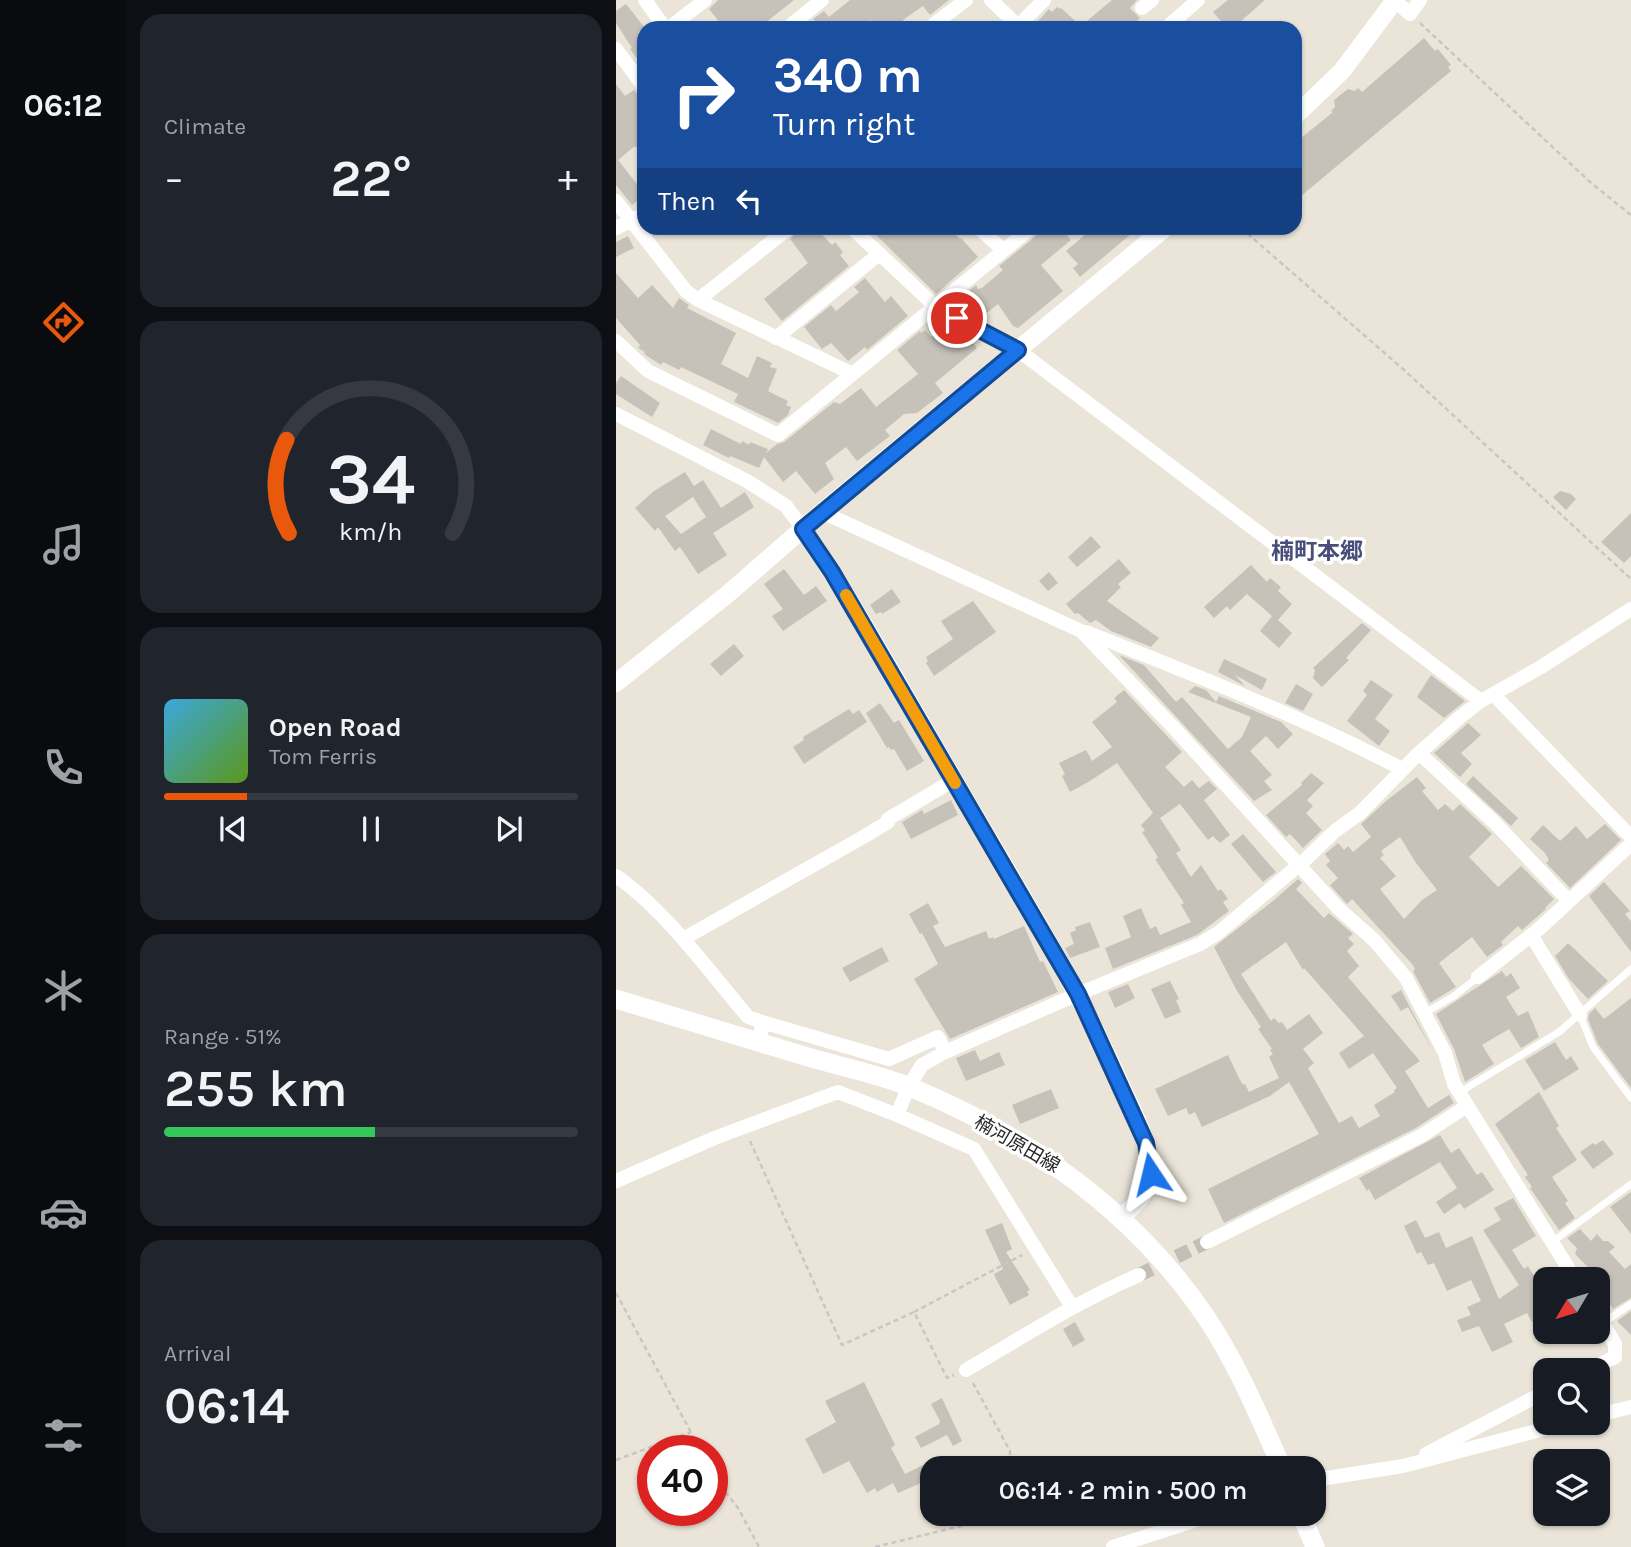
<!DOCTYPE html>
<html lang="en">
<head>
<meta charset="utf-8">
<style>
	:root { --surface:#171b24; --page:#20242c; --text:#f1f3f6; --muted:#9ea1a6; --line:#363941; --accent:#ea580c }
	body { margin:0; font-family:Karla,"Noto Sans JP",sans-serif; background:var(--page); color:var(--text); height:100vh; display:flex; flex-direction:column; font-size:26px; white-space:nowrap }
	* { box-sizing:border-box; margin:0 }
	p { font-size:23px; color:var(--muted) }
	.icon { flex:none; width:38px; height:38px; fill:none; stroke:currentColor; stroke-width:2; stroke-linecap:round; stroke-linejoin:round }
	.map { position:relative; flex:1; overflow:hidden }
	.sheet { display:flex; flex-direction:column; gap:14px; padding:14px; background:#0d0f14; width:490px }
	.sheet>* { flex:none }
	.banner { position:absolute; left:21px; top:21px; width:665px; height:214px; border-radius:21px; box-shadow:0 2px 5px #0004; background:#1a4fa0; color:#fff; overflow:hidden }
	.needle { width:46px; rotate:232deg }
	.fabs { position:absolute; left:917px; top:1267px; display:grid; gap:14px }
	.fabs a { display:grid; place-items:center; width:77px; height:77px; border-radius:14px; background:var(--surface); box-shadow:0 2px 5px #0004; font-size:35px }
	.speed { position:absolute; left:21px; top:1435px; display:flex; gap:14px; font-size:35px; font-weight:700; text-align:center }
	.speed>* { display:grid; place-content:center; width:91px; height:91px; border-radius:50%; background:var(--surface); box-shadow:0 2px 5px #0004; line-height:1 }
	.speed .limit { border:10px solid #d22; background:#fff; color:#111 }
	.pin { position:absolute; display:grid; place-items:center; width:60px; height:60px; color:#fff; margin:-30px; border:4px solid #fff; border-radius:50%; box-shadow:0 2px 7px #0007 }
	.me { position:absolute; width:77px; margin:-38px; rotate:350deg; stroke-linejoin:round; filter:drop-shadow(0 0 5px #0008) }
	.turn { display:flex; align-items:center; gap:24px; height:147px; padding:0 21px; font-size:32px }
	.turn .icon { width:91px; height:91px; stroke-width:2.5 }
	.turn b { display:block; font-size:49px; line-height:60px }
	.then { display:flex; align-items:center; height:66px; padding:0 21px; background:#0003; gap:14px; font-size:26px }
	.big { font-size:52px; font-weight:600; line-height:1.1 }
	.sheet .tile { flex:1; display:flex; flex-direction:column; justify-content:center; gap:10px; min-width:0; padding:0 24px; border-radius:21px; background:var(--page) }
	.sheet .dial { align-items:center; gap:0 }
	.dial svg { height:182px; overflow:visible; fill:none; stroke:var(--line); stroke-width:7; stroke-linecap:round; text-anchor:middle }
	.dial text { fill:var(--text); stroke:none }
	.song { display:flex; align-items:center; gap:21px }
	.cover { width:84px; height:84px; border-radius:10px; background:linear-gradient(135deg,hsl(200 70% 55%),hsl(90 70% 35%)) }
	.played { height:7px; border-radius:4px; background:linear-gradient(90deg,var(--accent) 20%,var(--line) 20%) }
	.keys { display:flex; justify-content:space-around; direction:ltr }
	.heat { display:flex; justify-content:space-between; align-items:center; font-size:38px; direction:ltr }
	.charge { height:10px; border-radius:5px; background:linear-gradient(90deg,#34c759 51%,var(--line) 0) }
	.trip { position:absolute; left:304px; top:1456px; width:406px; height:70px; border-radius:21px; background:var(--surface); box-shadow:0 2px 5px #0004; font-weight:600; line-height:70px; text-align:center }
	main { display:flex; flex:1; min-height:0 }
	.menu { display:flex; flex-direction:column; width:126px; justify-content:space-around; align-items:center; background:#090b0e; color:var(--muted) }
	.menu .icon { width:49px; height:49px }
	.menu .current { color:var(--accent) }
	.menu b { font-size:32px; color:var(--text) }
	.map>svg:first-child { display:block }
	.building { fill:#c6c2b9; fill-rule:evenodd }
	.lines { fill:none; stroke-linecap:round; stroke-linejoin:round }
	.minor-tunnel { stroke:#c4bfb6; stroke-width:14; stroke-dasharray:14 7; stroke-linecap:butt }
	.path { stroke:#c7c7c7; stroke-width:2.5; stroke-dasharray:5 3.5; stroke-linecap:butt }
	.service { stroke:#fff; stroke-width:7 }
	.minor { stroke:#fff; stroke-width:14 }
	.tertiary { stroke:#fff; stroke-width:18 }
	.secondary { stroke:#fff; stroke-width:19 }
	.route-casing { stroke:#114b97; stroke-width:18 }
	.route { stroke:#1a73e8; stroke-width:12 }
	.slow { stroke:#f59e0b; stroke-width:12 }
	.labels { text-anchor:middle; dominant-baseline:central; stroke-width:7; stroke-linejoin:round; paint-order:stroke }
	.street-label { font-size:19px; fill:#282828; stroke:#fff }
	.quarter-label { font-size:23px; font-weight:bold; fill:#484d79; stroke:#fff }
</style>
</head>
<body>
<main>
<nav class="menu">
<b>06:12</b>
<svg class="icon current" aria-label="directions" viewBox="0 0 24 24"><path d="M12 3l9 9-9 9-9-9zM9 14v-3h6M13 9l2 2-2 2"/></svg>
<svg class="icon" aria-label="music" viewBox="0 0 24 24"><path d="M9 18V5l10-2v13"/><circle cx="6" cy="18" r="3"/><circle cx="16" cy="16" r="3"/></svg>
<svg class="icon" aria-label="phone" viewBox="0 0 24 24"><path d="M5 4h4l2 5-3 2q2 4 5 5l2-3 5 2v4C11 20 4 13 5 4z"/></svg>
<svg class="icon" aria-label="climate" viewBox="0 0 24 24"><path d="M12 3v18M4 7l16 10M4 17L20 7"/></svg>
<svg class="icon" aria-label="car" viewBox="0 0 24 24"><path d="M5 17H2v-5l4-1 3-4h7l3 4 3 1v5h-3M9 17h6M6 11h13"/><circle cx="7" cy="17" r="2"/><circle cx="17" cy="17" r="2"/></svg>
<svg class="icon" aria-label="filters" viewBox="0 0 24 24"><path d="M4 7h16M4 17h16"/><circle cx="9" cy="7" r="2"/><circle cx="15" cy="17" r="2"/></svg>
</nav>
<section class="sheet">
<div class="tile"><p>Climate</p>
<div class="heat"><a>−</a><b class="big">22°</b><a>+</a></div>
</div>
<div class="tile dial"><svg viewBox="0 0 100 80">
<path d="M14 69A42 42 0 1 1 86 69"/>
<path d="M14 69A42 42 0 0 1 13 28" stroke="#ea580c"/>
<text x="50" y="56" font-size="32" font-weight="700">34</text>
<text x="50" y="72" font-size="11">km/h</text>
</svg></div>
<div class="tile">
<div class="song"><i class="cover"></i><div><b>Open Road</b><p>Tom Ferris</p></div></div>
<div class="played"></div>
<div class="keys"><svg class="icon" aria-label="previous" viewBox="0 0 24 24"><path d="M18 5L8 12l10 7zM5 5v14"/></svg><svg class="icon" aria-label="pause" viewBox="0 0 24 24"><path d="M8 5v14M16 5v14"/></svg><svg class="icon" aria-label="next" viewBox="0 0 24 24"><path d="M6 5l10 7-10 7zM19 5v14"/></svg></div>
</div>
<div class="tile"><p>Range · 51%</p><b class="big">255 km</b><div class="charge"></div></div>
<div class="tile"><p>Arrival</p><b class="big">06:14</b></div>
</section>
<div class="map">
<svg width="1015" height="1547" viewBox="0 0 1015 1547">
	<rect width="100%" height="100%" fill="#ebe5d9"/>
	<path class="building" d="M102,0H178L143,28H115L110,21L105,24L93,9Z
		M234,0H333L314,15L307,6L287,20L293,28H261L255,20L245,28H199L202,25L197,19L208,11L213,17Z
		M496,0H521L514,8L524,18L513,28H429L422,21L433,9L436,12L441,7L444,9L445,8L465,26Z
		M612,0H649L617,28H611L597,12Z
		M10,4L29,28L22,33L28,39V68L14,49L16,48L0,23V11Z
		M808,38L819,51L822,49L835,65L832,67L835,71L679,201V143L717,112L715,111L719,107L718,100L732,89L739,91L742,88L746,92Z
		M0,84L9,96L18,90L28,101V157L19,146L2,160L28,193V196L16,205L0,185Z
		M185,228H200L216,245L219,242L227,252L224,255L233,266L166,321L148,299L192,263L174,239Z
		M253,228H333L344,239L345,238L362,257L320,294Z
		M424,228H445L455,240L425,265L447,291L402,328L397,326L382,304L367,316L360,308L355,312L344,299L360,285L362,289L366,288L387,270L383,266L421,235Z
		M477,228H522L464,277L457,268L462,264L450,251Z
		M12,236L18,248L0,257V242Z
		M0,273L22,298L36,285L57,308L63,298L73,305L71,308L120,333L105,364L132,378L141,356L156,363L154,367L161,369L152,391L172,401L170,405L175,407L172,415L162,423L118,402L122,394L65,367L63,370L47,362L45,365L28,354L29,352L22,348L24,345L0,318Z
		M249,278L269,302L275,296L292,316L251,350L249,347L232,361L215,343L206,349L188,327L215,305L220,311L243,292L238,287Z
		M332,324L349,333L361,348L319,383L327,393L301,413L288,414L269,430L274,436L241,461L230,447L209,463L218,479L199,494L180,471L167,482L148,457L143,468L114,456L113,458L87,445L95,429L125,444L126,441L133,445L134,442L152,449L150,453L161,444L168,442L218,402L224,404L245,388L260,407L302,374L281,350L304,331L305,333L309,330L315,337Z
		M5,376L44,403L36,417L0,394V383Z
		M69,472L78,486L87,480L105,508L129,492L138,507L97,533L111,555L82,574L64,547L59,551L42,527L39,531L19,508L38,491ZM77,497L90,517L65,534L49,516Z
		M944,491L955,494L960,499L950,510L937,497Z
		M1015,513V556L1008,563L985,542Z
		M475,536L485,547L461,567L452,557Z
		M503,559L515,573L502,584L505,587L491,601L543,638L535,647L495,631L480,620L474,623L462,613L459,614L450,604Z
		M635,565L651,582L654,578L665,587L662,591L676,604L662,620L676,633L663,648L644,631L656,616L631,594L614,610L611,606L598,618L588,607Z
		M168,569L188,595L200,586L211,601L167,631L156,616L167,609L148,584Z
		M433,572L442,583L432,591L423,581Z
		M276,589L285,602L266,614L265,612L260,614L254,605Z
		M357,601L380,632L318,676L310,663L312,661L310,657L337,639L325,621Z
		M746,623L755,630L730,658L733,660L706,687L697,678L699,670L697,668Z
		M118,644L128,656L105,676L94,664Z
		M503,655L528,665L560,702L566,697L612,749L626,737L635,717L572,692L579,686L590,690L600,702L603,696L665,722L677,734L662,749L650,736L634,751L656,775L648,781L656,790L638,801Z
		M608,659L651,679L646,690L619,675L629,686L602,672Z
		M815,675L849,701L828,718L801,697Z
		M755,680L777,695L759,719L774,731L763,746L731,721L751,695L747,691Z
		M680,684L697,694L687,711L669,703Z
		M508,690L566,752L549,767L568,787L576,780L583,788L593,781L601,789L588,800L614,835L604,843L597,836L592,840L564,804L544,818L565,850L560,853L575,877L585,865L602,891L605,889L612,899L607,902L613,911L581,935L497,969L489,948L515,937L507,916L525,908L534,929L540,926L544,935L575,922L565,905L568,903L539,859L542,858L540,854L526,832L529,831L525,825L537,813L501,763L474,781L454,792L446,776L449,774L443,763L470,750L476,761L496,747L476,722L501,702L498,698Z
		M264,703L278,723L283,720L308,761L291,771L278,749L275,750L273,747L271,748L250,713Z
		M233,709L237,714L243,710L251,722L188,764L177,747L188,740L187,737Z
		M852,723L865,735L845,753L856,764L844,777L818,753Z
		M695,773L708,783L691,800L697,806L690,813L706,830L687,848L674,834L670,837L650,815L686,785L685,783Z
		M857,776L902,818L895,826L850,784Z
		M801,777L810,788L806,791L822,810L829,804L837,811L844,804L876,834L853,857L882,887L905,866L938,899L929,908L930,909L906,930L902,926L885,942L887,945L871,957L856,937L823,963L840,987L814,1003L797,971L799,969L796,964L736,899L731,904L714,885L722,878L710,865L714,861L709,854L722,843L728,850L732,846L737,852L755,837L745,824L770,801ZM784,837L800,863L821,890L806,900L788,919L764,889L780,876L764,858L768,855L765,851Z
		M335,800L342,815L295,839L286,822L306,810L308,814Z
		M989,824L1005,840L954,888L930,863L933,860L929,853L914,839L927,825L944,841L960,826L971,839Z
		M627,834L660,872L647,882L615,844Z
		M682,879L686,883L680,889L708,918L713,913L737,934L732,938L738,944L731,951L743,966L732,977L804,1061L789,1071L812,1108L833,1095L838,1103L800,1128L608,1223L592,1189L703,1134L673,1082L654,1096L586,1127L579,1112L573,1115L570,1108L552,1116L539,1089L612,1055L624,1080L627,1085L629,1084L633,1092L663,1078L653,1057L657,1054L654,1050L656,1049L642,1029L645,1027L621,991L598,947L657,901ZM670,942L687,970L688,968L748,1036L723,1053L733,1069L757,1053L781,1088L778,1090L779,1092L758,1105L764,1116L743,1128L736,1116L723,1123L692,1068L698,1063L687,1049L707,1033L693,1014L671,1030L666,1022L663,1023L658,1018L655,1021L625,974Z
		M988,882L1014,911L1009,914L1015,921V952L973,896Z
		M312,903L323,923L317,926L329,947L370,931L373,939L377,937L378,939L408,926L424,962L427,961L442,992L334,1039L298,979L322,964L306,933L304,934L293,914Z
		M474,922L484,947L454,958L449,948L458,944L454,933L460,930L459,927Z
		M952,943L992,981L972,999L953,979L939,956Z
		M266,947L273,961L234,982L226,968Z
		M886,971L890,977L895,973L904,988L890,997L902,1016L912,1011L923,1037L905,1048L893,1029L866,1045L878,1064L849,1082L838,1049L820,1014Z
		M554,981L563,999L560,1000L565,1012L549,1019L535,989Z
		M512,984L519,998L499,1008L492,992Z
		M785,990L819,1055L792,1007L785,1011L775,996Z
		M1015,998V1088L982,1044L972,1019L973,1014L979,1008L988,1019Z
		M939,1042L950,1060L955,1056L963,1069L928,1091L909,1060Z
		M359,1050L364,1061L383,1052L389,1065L350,1081L340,1058Z
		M435,1089L443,1108L404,1124L396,1105Z
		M923,1092L943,1126L940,1128L961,1160L936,1177L952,1201L949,1203L959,1218L943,1230L914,1188L916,1187L909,1177L912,1175L879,1124Z
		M824,1135L835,1153L843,1148L861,1175L866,1172L878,1190L848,1209L844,1203L828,1214L820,1202L841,1188L824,1162L759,1200L753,1189L751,1191L743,1178Z
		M987,1140L998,1154L977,1169L964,1152L977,1143L979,1145Z
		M1015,1192V1234L994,1207Z
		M897,1198L920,1236L896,1250L908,1269L912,1266L929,1294V1314L916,1322L911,1313L888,1324L897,1342L876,1352L863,1326L846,1332L841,1320L855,1315L851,1307L865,1301L855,1280L831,1291L818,1263L812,1265L805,1252L801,1254L788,1226L800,1220L809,1238L823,1232L830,1248L856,1236L883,1299L903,1285L867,1230L885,1220L878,1208Z
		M386,1223L396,1249L390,1252L414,1290L411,1291L413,1295L394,1305L380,1279L378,1274L387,1269L369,1230Z
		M964,1229L975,1241L981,1234L987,1241H992L999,1247L993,1252L1009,1269L1015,1264V1298L997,1309L984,1289L990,1285L959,1254L961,1248L951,1238Z
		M1015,1311V1335L1001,1321Z
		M459,1322L469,1340L457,1347L447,1329Z
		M248,1382L279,1445L275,1448L289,1474L307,1465L314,1479L282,1493L277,1483L261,1492L259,1488L251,1493L233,1461L207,1474L189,1439L220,1422L209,1401Z
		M326,1398L346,1441L337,1446L331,1435L305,1448L299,1437L323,1424L324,1421L315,1404Z"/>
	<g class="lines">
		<path class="minor-tunnel" d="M523,1275L591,1242"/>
		<path class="path" d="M804,23L974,182L1015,215
			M625,228L787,369L1015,579
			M134,1141L226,1345L298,1312L331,1378L338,1375
			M0,1293L85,1451
			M298,1312L406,1255
			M357,1383L394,1451V1468
			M0,1460L75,1432
			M96,1470L107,1489L122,1508L143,1547
			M259,1547L394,1514"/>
		<path class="service" d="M809,1013L838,996L862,977
			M964,1015L977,1047L1015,1098
			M844,1092L943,1032L1015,969
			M936,1242L1015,1184
			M987,1323L1015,1304"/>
		<path class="minor" d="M29,0L49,28
			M375,0L404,28
			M778,0L794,14L804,0
			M526,8L536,0
			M402,26L428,0
			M53,28L89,0
			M171,28L206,0
			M313,28L350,0
			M550,28L582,0
			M0,49L28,87
			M0,201L70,291L82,300L237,374
			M0,228L28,214
			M236,228L320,307L402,350L865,701
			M363,228L387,250
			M82,300L173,228
			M160,338L263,254
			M0,341L32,371L162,435L415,228
			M0,414L131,481L170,506L187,529
			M206,512L465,631L557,727L722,908L759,941L790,978L829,1053L838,1084L959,1279
			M470,632C577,674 684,716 786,769
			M877,694L1015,837
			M803,753L879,823L952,900
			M0,876C49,910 93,971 132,1017L146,1022L144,1042
			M915,935L964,1015
			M67,939L249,836L272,822V819L338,780
			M862,977L923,929L1015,844
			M146,1022L273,1059L322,1037L329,1052
			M0,1181L101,1137L222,1092L281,1115
			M591,1242L805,1136L851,1106
			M456,1307L358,1149L281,1115L293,1086L306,1065L329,1052L462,994L584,944L602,933L690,859L719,831L744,813L803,753L844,717L865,701L925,667L1015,609
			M350,1370C407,1337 462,1301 523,1275
			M973,1370L999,1357V1344L982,1316
			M982,1415L1015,1407
			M810,1454L929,1392
			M698,1480L787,1466L951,1423
			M497,1547L599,1514"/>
		<path class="tertiary" d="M679,116L726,71L779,0
			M187,529C247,617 297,711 351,802C405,894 460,984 503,1081C516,1110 533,1139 534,1171C535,1190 517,1207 504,1219
			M0,683L113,593L206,512L549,228"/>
		<path class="secondary" d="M0,999C64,1018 128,1038 192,1057C226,1067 262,1074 294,1087C411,1135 519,1212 590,1317C622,1365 643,1416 666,1468
			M685,1514L699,1547"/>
	</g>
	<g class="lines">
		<defs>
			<path id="route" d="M341,318L402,350L187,529L216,572L462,994L530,1143L535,1174"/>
		</defs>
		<use href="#route" class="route-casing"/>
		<use href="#route" class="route"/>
		<path class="slow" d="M230,595L339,783"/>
	</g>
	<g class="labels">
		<g class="street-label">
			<text transform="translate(401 1144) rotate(30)">楠河原田線</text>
		</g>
		<g class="quarter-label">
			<text x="701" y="551">楠町本郷</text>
		</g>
	</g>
</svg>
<div class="fabs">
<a><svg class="needle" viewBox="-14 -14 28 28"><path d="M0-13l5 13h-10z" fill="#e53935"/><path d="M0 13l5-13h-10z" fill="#9ea1a6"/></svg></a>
<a><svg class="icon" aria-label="search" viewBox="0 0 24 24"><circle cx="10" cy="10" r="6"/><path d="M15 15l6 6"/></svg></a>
<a><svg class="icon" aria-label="layers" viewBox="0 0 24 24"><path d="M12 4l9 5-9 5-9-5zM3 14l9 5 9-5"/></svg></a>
</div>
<div class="speed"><div class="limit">40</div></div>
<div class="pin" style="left:341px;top:318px;background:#d93025"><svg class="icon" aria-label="arrive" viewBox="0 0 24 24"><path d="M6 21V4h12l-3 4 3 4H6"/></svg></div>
<svg class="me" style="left:535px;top:1174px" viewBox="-20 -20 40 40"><path d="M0-17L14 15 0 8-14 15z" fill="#1a73e8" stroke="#fff" stroke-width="4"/></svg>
<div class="trip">06:14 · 2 min · 500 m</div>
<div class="banner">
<div class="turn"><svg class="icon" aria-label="right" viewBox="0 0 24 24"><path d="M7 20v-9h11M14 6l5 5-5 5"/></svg><div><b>340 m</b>Turn right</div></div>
<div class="then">Then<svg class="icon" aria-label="left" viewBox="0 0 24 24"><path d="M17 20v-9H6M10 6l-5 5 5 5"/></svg></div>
</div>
</div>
</main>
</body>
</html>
